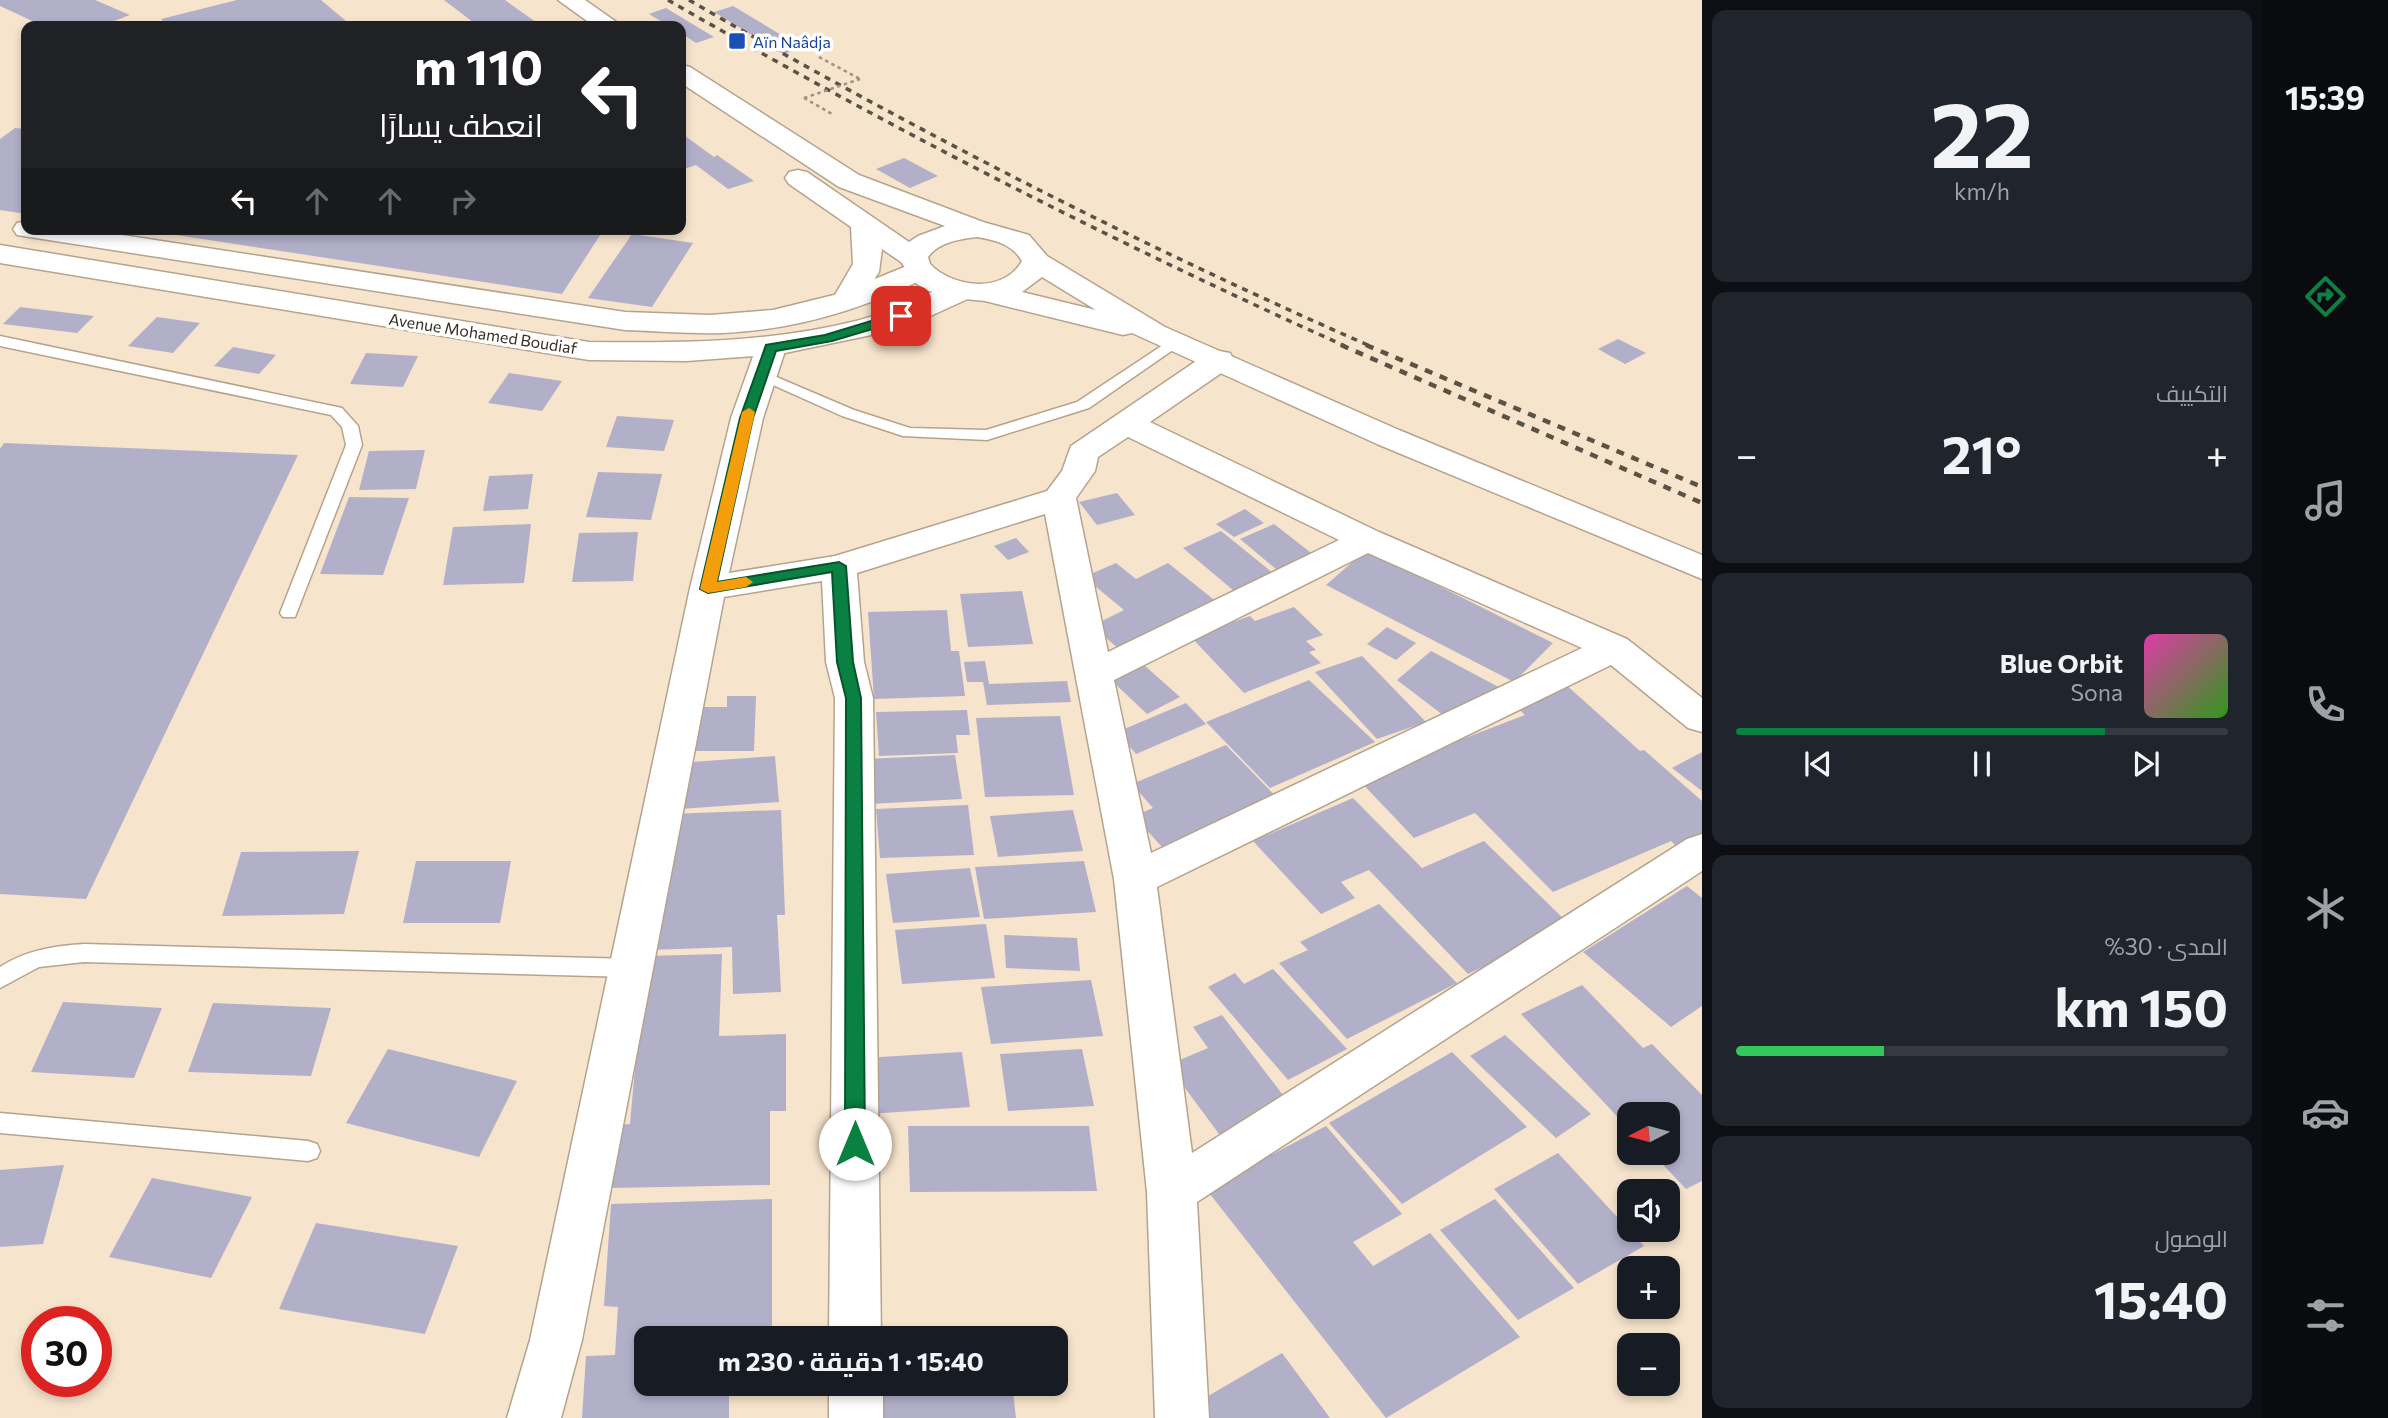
<!DOCTYPE html>
<html lang="ar">
<head>
<meta charset="utf-8">
<style>
	:root { --surface:#171b24; --page:#20242c; --text:#f1f3f6; --muted:#9ea1a6; --line:#363941; --accent:#0b8043 }
	body { margin:0; font-family:Commissioner,Cairo,sans-serif; background:var(--page); color:var(--text); direction:rtl; height:100vh; display:flex; flex-direction:column; font-size:26px; white-space:nowrap }
	* { box-sizing:border-box; margin:0 }
	p { font-size:23px; color:var(--muted) }
	.icon { flex:none; width:38px; height:38px; fill:none; stroke:currentColor; stroke-width:2; stroke-linecap:round; stroke-linejoin:round }
	.map { position:relative; flex:1; overflow:hidden; direction:ltr }
	.side { display:flex; flex-direction:column; gap:10px; padding:10px; background:#0d0f14; width:560px }
	.side>* { flex:none }
	.guide { position:absolute; left:21px; top:21px; width:665px; height:214px; border-radius:14px; box-shadow:0 4px 10px #0003; direction:rtl; background:#202124; color:#fff; overflow:hidden }
	.needle { width:46px; rotate:264deg }
	.tools { position:absolute; left:1617px; top:1102px; display:grid; gap:14px }
	.tools a { display:grid; place-items:center; width:63px; height:63px; border-radius:14px; background:var(--surface); box-shadow:0 4px 10px #0003; font-size:35px }
	.speed { position:absolute; left:21px; top:1306px; display:flex; gap:14px; font-size:35px; font-weight:700; text-align:center }
	.speed>* { display:grid; place-content:center; width:91px; height:91px; border-radius:50%; background:var(--surface); box-shadow:0 4px 10px #0003; line-height:1 }
	.speed .limit { border:10px solid #d22; background:#fff; color:#111 }
	.pin { position:absolute; display:grid; place-items:center; width:60px; height:60px; color:#fff; margin:-30px; border-radius:14px; box-shadow:0 4px 10px #0006 }
	.me { position:absolute; width:77px; margin:-38px; rotate:0deg; stroke-linejoin:round; filter:drop-shadow(0 0 5px #0008) }
	.turn { display:flex; align-items:center; gap:24px; height:147px; padding:0 28px; font-size:32px }
	.turn .icon { width:91px; height:91px; stroke-width:2.5 }
	.turn b { display:block; font-size:49px; line-height:60px }
	.lanes { display:flex; align-items:center; height:66px; padding:0 28px; background:#0003; justify-content:center; gap:35px; direction:ltr }
	.lanes .off { opacity:.35 }
	.big { font-size:52px; font-weight:700; line-height:1.1 }
	.side .widget { flex:1; display:flex; flex-direction:column; justify-content:center; gap:10px; min-width:0; padding:0 24px; border-radius:14px; background:var(--page) }
	.side .dial { align-items:center; gap:0 }
	.dial b { font-size:91px; line-height:1 }
	.song { display:flex; align-items:center; gap:21px }
	.cover { width:84px; height:84px; border-radius:10px; background:linear-gradient(135deg,hsl(320 70% 55%),hsl(110 70% 35%)) }
	.played { height:7px; border-radius:4px; background:linear-gradient(90deg,var(--accent) 75%,var(--line) 75%) }
	.keys { display:flex; justify-content:space-around; direction:ltr }
	.heat { display:flex; justify-content:space-between; align-items:center; font-size:38px; direction:ltr }
	.charge { height:10px; border-radius:5px; background:linear-gradient(90deg,#34c759 30%,var(--line) 0) }
	.trip { position:absolute; left:634px; top:1326px; width:434px; height:70px; border-radius:14px; background:var(--surface); box-shadow:0 4px 10px #0003; font-weight:700; line-height:70px; text-align:center; direction:rtl }
	main { display:flex; flex:1; min-height:0 }
	.menu { display:flex; flex-direction:column; width:126px; justify-content:space-around; align-items:center; background:#090b0e; color:var(--muted) }
	.menu .icon { width:49px; height:49px }
	.menu .on { color:var(--accent) }
	.menu b { font-size:32px; color:var(--text) }
	.map>svg:first-child { display:block }
	.building { fill:#b2afc9 }
	.lines { fill:none; stroke-linecap:round; stroke-linejoin:round }
	.lane-casing { stroke:#b5a38d; stroke-width:3 }
	.street-casing { stroke:#b5a38d; stroke-width:3 }
	.secondary-casing { stroke:#b5a38d; stroke-width:3 }
	.primary-casing { stroke:#b5a38d; stroke-width:3 }
	.path { stroke:#9f9180; stroke-width:2.5; stroke-dasharray:3.5 3.5; stroke-linecap:butt }
	.lane { fill:#fff; fill-rule:evenodd }
	.street { fill:#fff; fill-rule:evenodd }
	.secondary { fill:#fff; fill-rule:evenodd }
	.primary { fill:#fff; fill-rule:evenodd }
	.rail-far1 { stroke:#5b5145; stroke-width:3.5; stroke-dasharray:6 6; stroke-linecap:butt }
	.rail { stroke:#5b5145; stroke-width:4.5; stroke-dasharray:8 8; stroke-linecap:butt }
	.path-bridge { stroke:#9f9180; stroke-width:2.5; stroke-dasharray:3.5 3.5; stroke-linecap:butt }
	.route { fill:#0b8043; stroke:#07532c; stroke-width:2 }
	.slow { fill:#f59e0b }
	.transit-dot { fill:#1a4fb4; stroke:#fff; stroke-width:2.5 }
	.labels { text-anchor:middle; dominant-baseline:central; stroke-width:7; stroke-linejoin:round; paint-order:stroke }
	.far-transit-label { font-size:16px; fill:#164399; stroke:#fff; text-anchor:start }
	.far-street-label { font-size:16px; fill:#332c23; stroke:#fff }
</style>
</head>
<body>
<main>
<nav class="menu">
<b>15:39</b>
<svg class="icon on" aria-label="directions" viewBox="0 0 24 24"><path d="M12 3l9 9-9 9-9-9zM9 14v-3h6M13 9l2 2-2 2"/></svg>
<svg class="icon" aria-label="music" viewBox="0 0 24 24"><path d="M9 18V5l10-2v13"/><circle cx="6" cy="18" r="3"/><circle cx="16" cy="16" r="3"/></svg>
<svg class="icon" aria-label="phone" viewBox="0 0 24 24"><path d="M5 4h4l2 5-3 2q2 4 5 5l2-3 5 2v4C11 20 4 13 5 4z"/></svg>
<svg class="icon" aria-label="climate" viewBox="0 0 24 24"><path d="M12 3v18M4 7l16 10M4 17L20 7"/></svg>
<svg class="icon" aria-label="car" viewBox="0 0 24 24"><path d="M5 17H2v-5l4-1 3-4h7l3 4 3 1v5h-3M9 17h6M6 11h13"/><circle cx="7" cy="17" r="2"/><circle cx="17" cy="17" r="2"/></svg>
<svg class="icon" aria-label="filters" viewBox="0 0 24 24"><path d="M4 7h16M4 17h16"/><circle cx="9" cy="7" r="2"/><circle cx="15" cy="17" r="2"/></svg>
</nav>
<section class="side">
<div class="widget dial"><b>22</b><p>km/h</p></div>
<div class="widget"><p>التكييف</p>
<div class="heat"><a>−</a><b class="big">21°</b><a>+</a></div>
</div>
<div class="widget">
<div class="song"><i class="cover"></i><div><b>Blue Orbit</b><p>Sona</p></div></div>
<div class="played"></div>
<div class="keys"><svg class="icon" aria-label="previous" viewBox="0 0 24 24"><path d="M18 5L8 12l10 7zM5 5v14"/></svg><svg class="icon" aria-label="pause" viewBox="0 0 24 24"><path d="M8 5v14M16 5v14"/></svg><svg class="icon" aria-label="next" viewBox="0 0 24 24"><path d="M6 5l10 7-10 7zM19 5v14"/></svg></div>
</div>
<div class="widget"><p>المدى · 30%</p><b class="big">150 km</b><div class="charge"></div></div>
<div class="widget"><p>الوصول</p><b class="big">15:40</b></div>
</section>
<div class="map">
<svg width="1702" height="1418" viewBox="0 0 1702 1418">
	<rect width="100%" height="100%" fill="#f7e4cd"/>
	<path class="building" d="M0,0H95L130,15L101,26H43L0,6Z
		M237,0H321L352,26H168L161,19Z
		M444,0H505L540,25L478,26Z
		M733,6L803,48L783,54L714,12Z
		M666,8L714,37L696,43L681,33V26H669L649,14Z
		M15,128L26,129V214L0,210V139Z
		M681,133L714,157L717,155L754,181L728,189L696,165L681,170Z
		M904,158L938,176L910,188L876,169Z
		M137,229H604L562,294Z
		M632,234L693,243L652,307L588,298Z
		M20,307L94,316L77,333L3,324Z
		M157,317L200,323L173,353L128,346Z
		M1618,339L1646,353L1625,364L1598,349Z
		M233,347L276,355L259,374L214,366Z
		M366,353L418,356L403,387L350,384Z
		M509,373L562,381L542,411L488,403Z
		M617,416L674,420L664,451L606,447Z
		M4,443L298,455L86,899L0,894V449Z
		M425,450L416,489L359,490L369,451Z
		M598,472L662,474L651,520L586,517Z
		M533,474L528,509L483,511L489,476Z
		M1117,493L1135,515L1097,525L1079,502Z
		M349,497L409,498L383,575L320,574Z
		M1245,509L1264,523L1234,537L1216,524Z
		M531,524L524,583L443,585L453,527Z
		M1274,524L1319,559L1283,575L1240,539Z
		M1221,531L1279,578L1240,596L1183,548Z
		M638,532L633,581L572,582L579,533Z
		M1016,538L1029,552L1008,560L994,546Z
		M1365,551L1439,586L1553,643L1514,682L1326,585Z
		M1116,563L1136,579L1168,563L1223,607L1126,655L1092,626L1124,610L1084,577Z
		M1022,591L1033,644L968,647L960,594Z
		M1294,607L1323,635L1306,641L1316,650L1309,652L1321,663L1244,693L1191,637L1250,616L1255,621Z
		M947,610L951,651H959L965,696L874,699L868,612Z
		M1387,627L1416,643L1396,660L1367,644Z
		M1431,651L1506,691L1452,722L1397,680Z
		M1362,656L1426,722L1377,739L1315,672Z
		M985,661L989,684L1067,681L1071,702L987,705L983,682H967L964,662Z
		M1144,665L1180,697L1147,714L1111,680Z
		M1309,680L1375,742L1270,788L1206,722Z
		M1565,684L1640,751L1644,750L1702,801V835L1676,846L1671,841L1553,892L1475,813L1414,838L1358,779L1525,715L1513,704Z
		M727,696H756L754,751H691L695,707H727Z
		M1186,703L1206,724L1136,754L1117,732Z
		M967,710L970,735H956L958,753L879,756L876,712Z
		M1060,716L1074,795L985,797L976,718Z
		M1226,745L1285,806L1170,856L1134,816L1153,808L1132,784Z
		M1702,752V791L1672,768Z
		M955,755L962,799L870,804L865,759Z
		M775,756L779,802L680,809L678,763Z
		M1353,798L1422,868L1484,841L1570,925L1468,974L1369,870L1341,882L1355,898L1321,914L1253,841Z
		M968,805L974,855L880,858L876,809Z
		M781,810L785,915H777L781,992L733,994L732,947L651,950L669,814Z
		M1073,810L1083,851L998,857L990,816Z
		M359,851L344,914L222,916L241,852Z
		M416,861H511L500,923H403Z
		M1084,861L1096,912L984,919L975,867Z
		M970,868L980,917L893,923L886,874Z
		M1687,886L1702,898V1006L1671,1027L1583,952Z
		M1379,904L1457,983L1347,1039L1279,963L1308,950L1300,942Z
		M986,924L995,978L902,984L895,930Z
		M1004,935L1077,938L1080,971L1006,968Z
		M722,954L719,1036L786,1034V1111H770V1185L612,1188L617,1125L630,1124L645,956Z
		M1273,969L1347,1049L1288,1080L1208,987L1235,973L1244,984Z
		M1091,980L1103,1036L991,1044L981,987Z
		M1582,985L1643,1048L1652,1044L1702,1095V1181L1686,1189L1652,1153H1668V1115H1629V1129L1521,1014Z
		M63,1002L162,1008L134,1078L31,1072Z
		M213,1003L331,1008L311,1076L188,1072Z
		M1222,1015L1292,1107L1222,1138L1168,1065L1208,1048L1193,1027Z
		M1505,1035L1591,1114L1556,1138L1470,1056Z
		M388,1049L517,1081L479,1157L346,1123Z
		M1082,1049L1094,1106L1008,1111L1000,1054Z
		M962,1052L970,1107L870,1114L864,1058Z
		M1452,1052L1527,1127L1402,1204L1329,1123Z
		M908,1126H1089L1097,1191L910,1192Z
		M1326,1126L1402,1214L1353,1242L1373,1266L1430,1233L1520,1337L1386,1418L1206,1189Z
		M1558,1153L1644,1246L1578,1284L1494,1189Z
		M64,1165L43,1244L0,1247V1170Z
		M152,1178L252,1197L211,1278L109,1257Z
		M772,1199V1339H646V1384H729V1418H582L586,1356L615,1355L618,1307L604,1306L611,1204Z
		M1495,1199L1574,1288L1518,1320L1440,1230Z
		M316,1223L458,1246L425,1334L279,1309Z
		M1282,1353L1330,1418H1199L1191,1406Z
		M873,1384H1012L1016,1418H875Z"/>
	<g class="lines">
		<defs>
			<path id="lane" d="M0,336L342,408L358,426L362,445L295,617H283L280,613L346,445L342,427L331,415L0,346Z
				M1175,337L1180,339L1183,342L1180,345L1089,408L987,440L903,436L842,416L753,376L755,373H767L854,410L910,428L986,430L1077,402Z
				M84,944L631,959L639,962L642,968L639,974L631,977L84,962L39,967L0,988V967C26,950 54,946 84,944Z
				M0,1113L308,1141L317,1144L320,1151L317,1158L308,1161L0,1133Z"/>
			<path id="street" d="M771,339L782,342L786,348L763,418L729,573L835,556L1047,491L1062,471L1071,446L1208,353L1219,351L1230,353L1234,360L1230,367L1150,422L1379,532L1627,639L1702,698V732L1688,728L1611,665L1157,887L1192,1153L1687,839L1702,834V871L1197,1202L1209,1418H1155L1147,1192L1114,879L1045,514L857,573L864,662L873,698L881,1339H829L835,698L826,662L822,581L724,597L582,1340L561,1418H507L530,1340L690,588L731,418L756,348L760,342ZM1128,437L1339,540L1108,652L1076,498L1095,471L1098,457ZM1368,553L1582,648L1151,853L1114,680Z
				M829,1384H883V1418H829Z"/>
			<path id="secondary" d="M26,221V229H83L625,312L710,315L773,310L838,294L919,261L929,264L933,270L929,276C865,309 795,330 722,333C690,334 657,331 625,330L17,235L13,229L17,223Z
				M0,245L589,342C679,343 768,343 856,321C893,312 926,291 962,282L972,285L977,291L972,297L926,318L881,333L780,354L687,361L589,360L0,263Z"/>
			<path id="primary" d="M558,0H585L622,26H594Z
				M681,65L690,67L859,175L983,222L1029,235L1047,256L1165,327L1399,430L1702,555V579L1377,444L1132,333L1123,335L985,301L955,298L929,291L917,284L901,262L882,249L879,272L857,306L847,309L837,306L832,300L853,264L851,227L789,184L785,178L789,172L798,170L807,172L909,242L918,236L945,226L839,187L681,83ZM977,237C995,240 1012,244 1022,261C1004,294 953,288 930,264L928,257C939,242 960,239 977,237ZM1042,277L1096,310L1022,292Z"/>
		</defs>
		<use href="#lane" class="lane-casing"/>
		<use href="#street" class="street-casing"/>
		<use href="#secondary" class="secondary-casing"/>
		<use href="#primary" class="primary-casing"/>
		<path class="path" d="M819,57L860,79
			M804,98L832,114"/>
		<use href="#lane" class="lane"/>
		<use href="#street" class="street"/>
		<use href="#secondary" class="secondary"/>
		<use href="#primary" class="primary"/>
		<path class="rail-far1" d="M668,0C888,127 1113,242 1345,346
			M689,0C910,128 1137,244 1370,346"/>
		<path class="rail" d="M1341,345L1702,503
			M1366,345L1702,487"/>
		<path class="path-bridge" d="M804,98L860,79"/>
	</g>
	<path class="route" d="M901,312L906,313V319L832,341L776,351L753,418L717,582L839,562L846,566L853,662L861,698L865,1144L862,1150L855,1152L848,1150L845,1144L846,698L837,662L832,572L708,593L700,589L740,418L766,345L825,335Z"/>
	<path class="slow" d="M749,408L755,412L717,582L746,577L753,582L746,587L708,593L700,589L742,412Z"/>
	<rect class="transit-dot" x="728" y="32" width="18" height="18" rx="3.5"/>
	<g class="labels">
		<g class="far-transit-label">
			<text x="753" y="41">Aïn Naâdja</text>
		</g>
		<g class="far-street-label">
			<text transform="translate(483 333) rotate(9)">Avenue Mohamed Boudiaf</text>
		</g>
	</g>
</svg>
<div class="tools">
<a><svg class="needle" viewBox="-14 -14 28 28"><path d="M0-13l5 13h-10z" fill="#e53935"/><path d="M0 13l5-13h-10z" fill="#9ea1a6"/></svg></a>
<a><svg class="icon" aria-label="sound" viewBox="0 0 24 24"><path d="M4 9h4l5-4v14l-5-4H4zM17 9q2 3 0 6"/></svg></a>
<a>+</a>
<a>−</a>
</div>
<div class="speed"><div class="limit">30</div></div>
<div class="pin" style="left:901px;top:316px;background:#d93025"><svg class="icon" aria-label="arrive" viewBox="0 0 24 24"><path d="M6 21V4h12l-3 4 3 4H6"/></svg></div>
<svg class="me" style="left:855px;top:1144px" viewBox="-20 -20 40 40"><circle r="19" fill="#fff"/><path d="M0-13L10 11 0 6-10 11z" fill="#0b8043"/></svg>
<div class="trip">15:40 · 1 دقيقة · 230 m</div>
<div class="guide">
<div class="turn"><svg class="icon" aria-label="left" viewBox="0 0 24 24"><path d="M17 20v-9H6M10 6l-5 5 5 5"/></svg><div><b>110 m</b>انعطف يسارًا</div></div>
<div class="lanes"><svg class="icon" aria-label="left" viewBox="0 0 24 24"><path d="M17 20v-9H6M10 6l-5 5 5 5"/></svg><svg class="icon off" aria-label="ahead" viewBox="0 0 24 24"><path d="M12 20V5M6 11l6-6 6 6"/></svg><svg class="icon off" aria-label="ahead" viewBox="0 0 24 24"><path d="M12 20V5M6 11l6-6 6 6"/></svg><svg class="icon off" aria-label="right" viewBox="0 0 24 24"><path d="M7 20v-9h11M14 6l5 5-5 5"/></svg></div>
</div>
</div>
</main>
</body>
</html>
